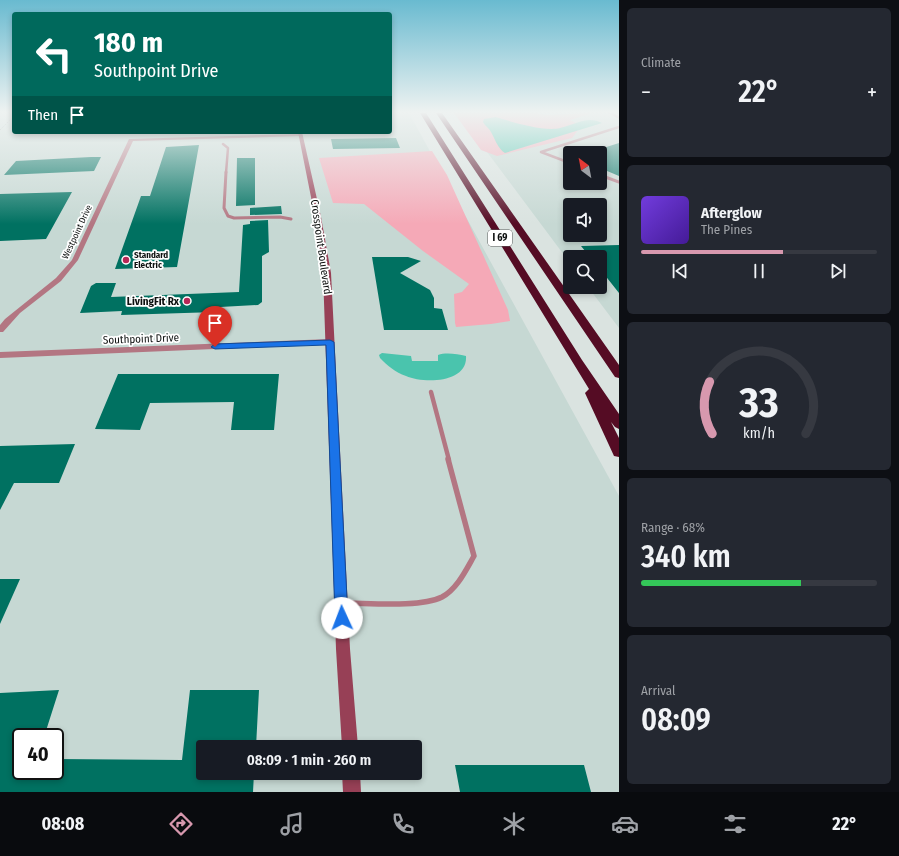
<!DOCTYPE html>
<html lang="en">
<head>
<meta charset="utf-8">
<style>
	:root { --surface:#171b24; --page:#242831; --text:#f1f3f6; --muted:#9ea1a6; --line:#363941; --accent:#d798ae }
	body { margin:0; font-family:"Fira Sans Condensed",sans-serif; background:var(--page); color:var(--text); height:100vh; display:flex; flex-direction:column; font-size:15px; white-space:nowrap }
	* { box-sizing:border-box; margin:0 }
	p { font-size:13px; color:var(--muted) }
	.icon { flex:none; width:22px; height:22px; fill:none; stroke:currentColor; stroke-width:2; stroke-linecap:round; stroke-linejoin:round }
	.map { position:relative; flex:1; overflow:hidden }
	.side { display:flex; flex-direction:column; gap:8px; padding:8px; background:#0d0f14; width:280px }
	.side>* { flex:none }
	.banner { position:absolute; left:12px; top:12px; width:380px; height:122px; border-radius:4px; box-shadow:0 2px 6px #0003; background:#00695c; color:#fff; overflow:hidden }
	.needle { width:26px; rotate:328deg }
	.tools { position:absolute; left:563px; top:146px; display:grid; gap:8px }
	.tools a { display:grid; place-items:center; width:44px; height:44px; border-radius:4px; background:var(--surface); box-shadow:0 2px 6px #0003; font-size:20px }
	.speed { position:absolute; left:12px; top:728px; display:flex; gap:8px; font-size:20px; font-weight:700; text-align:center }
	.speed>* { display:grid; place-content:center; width:52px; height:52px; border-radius:50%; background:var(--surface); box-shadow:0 2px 6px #0003; line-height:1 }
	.speed .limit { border:2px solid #111; border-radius:6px; background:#fff; color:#111 }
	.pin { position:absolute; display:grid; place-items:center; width:34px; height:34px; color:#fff; margin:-41px -17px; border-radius:50% 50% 50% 0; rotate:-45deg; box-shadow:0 0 4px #0007 }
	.pin .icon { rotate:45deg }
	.me { position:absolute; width:44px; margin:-22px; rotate:358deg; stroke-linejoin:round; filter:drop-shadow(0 0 3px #0008) }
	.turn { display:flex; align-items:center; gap:14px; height:84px; padding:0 16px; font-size:18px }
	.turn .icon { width:52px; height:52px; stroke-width:2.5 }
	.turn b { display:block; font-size:28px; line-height:34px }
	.then { display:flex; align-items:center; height:38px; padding:0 16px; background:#0003; gap:8px; font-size:15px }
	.big { font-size:30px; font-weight:600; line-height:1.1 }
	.side .tile { flex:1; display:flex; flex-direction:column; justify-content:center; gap:6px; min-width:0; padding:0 14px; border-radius:6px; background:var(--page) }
	.side .dial { align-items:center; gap:0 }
	.dial svg { height:104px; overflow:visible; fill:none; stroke:var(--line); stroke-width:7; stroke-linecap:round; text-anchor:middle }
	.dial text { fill:var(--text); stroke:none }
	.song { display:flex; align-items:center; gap:12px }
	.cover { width:48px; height:48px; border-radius:6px; background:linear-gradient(135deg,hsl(260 70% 55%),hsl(260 70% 35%)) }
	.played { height:4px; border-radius:2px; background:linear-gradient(90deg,var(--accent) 60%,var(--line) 60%) }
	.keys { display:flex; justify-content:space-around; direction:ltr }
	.heat { display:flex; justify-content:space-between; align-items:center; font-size:22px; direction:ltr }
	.charge { height:6px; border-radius:3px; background:linear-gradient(90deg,#34c759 68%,var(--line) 0) }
	.trip { position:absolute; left:196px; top:740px; width:226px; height:40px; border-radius:4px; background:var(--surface); box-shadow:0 2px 6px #0003; font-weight:600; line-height:40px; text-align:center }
	.dock { display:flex; height:64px; justify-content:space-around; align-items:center; background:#090b0e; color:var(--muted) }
	.dock .icon { width:28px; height:28px }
	.dock .selected { color:var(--accent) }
	.dock b { font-size:18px; color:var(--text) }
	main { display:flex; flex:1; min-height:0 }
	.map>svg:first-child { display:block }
	.built { fill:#c6d8d3; fill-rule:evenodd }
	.green { fill:#f5a9b7 }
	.water { fill:#4ac4ad }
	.building { fill:#007161 }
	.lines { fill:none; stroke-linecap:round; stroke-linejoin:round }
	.path { stroke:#7e8582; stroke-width:1; stroke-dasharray:1 1.5; stroke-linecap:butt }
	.lane-far3 { stroke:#b37682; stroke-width:2.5 }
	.lane-far2 { stroke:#b37682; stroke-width:3 }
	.lane-far1 { stroke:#b37682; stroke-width:4.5 }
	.lane { stroke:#b37682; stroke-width:5.5 }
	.street { fill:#b37682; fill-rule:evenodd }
	.secondary { fill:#974056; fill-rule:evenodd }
	.highway { fill:#550c24; fill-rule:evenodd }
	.route { fill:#1a73e8; stroke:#114b97 }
	.poi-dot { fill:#b72857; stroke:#fff; stroke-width:1.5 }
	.labels { text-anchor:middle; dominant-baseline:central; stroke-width:3.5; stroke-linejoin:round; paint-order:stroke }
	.far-street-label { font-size:9px; fill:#0e1110; stroke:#fff }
	.far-poi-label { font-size:9px; font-weight:bold; fill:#0e1110; stroke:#fff; text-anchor:start }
	.shield { fill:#fff; stroke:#565858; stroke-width:1 }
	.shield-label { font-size:10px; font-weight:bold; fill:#0e1110 }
	.street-label { font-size:11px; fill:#0e1110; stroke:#fff }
	.poi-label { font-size:11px; font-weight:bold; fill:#0e1110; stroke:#fff; text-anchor:end }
</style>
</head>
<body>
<main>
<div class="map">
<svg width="619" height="792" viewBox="0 0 619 792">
	<rect width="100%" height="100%" fill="#dae3e0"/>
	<path class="built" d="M0,113H14V132H390V113H409L619,496V792H0ZM21,737H55V771H21ZM203,747H415V773H203Z
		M458,113H619V328L588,287H600V257H570V263ZM570,153H600V183H570ZM570,205H600V235H570Z"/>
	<path class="green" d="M454,113H533L548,115L592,113L570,120L581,126L572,138L497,156L481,150Z
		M432,151L447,175L508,310L510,321L491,324L456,327L455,323L454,294L462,292L469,284L423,251L364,204L333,203L319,158Z"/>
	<path class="water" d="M496,117C512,122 545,132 560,128C574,125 588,115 602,123L505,153C498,149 494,137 491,132C489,128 485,126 483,122L484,119Z
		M382,353L411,356L412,361H438V355C446,352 457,354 466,356C468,383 424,384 406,376C395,372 388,366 380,358L379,355Z"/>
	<path class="building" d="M396,138L400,148L333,149L331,139Z
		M619,143V176L600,168V149Z
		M199,145L177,267L115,269L141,196H150L166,147Z
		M91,157H101L94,171L4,175L16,161Z
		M237,158H255V205L236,206Z
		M72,192L46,239L0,241V194Z
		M281,206L282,214L250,215V208Z
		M268,220L269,252L262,256V302L258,305L220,307V310L216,312L121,315L122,311L80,313L91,286L96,283H116L111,297L239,292L243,225L250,224V221Z
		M619,245V293L600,269V257H590L581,246Z
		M372,257H408L421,261L400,273L430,290L434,298V308L442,309L448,330H384Z
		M118,374H279L274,430H231L234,402L150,403L140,430L95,429Z
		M75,444L59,483H14L0,510V446Z
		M0,579H20L0,624Z
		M59,690L44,737H21V771H55V759L182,760L190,690H259L256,747H203V773H254L253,792H0V693Z
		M455,765H584L591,792H460Z"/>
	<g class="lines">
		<path class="path" d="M0,130L14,116"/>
		<path class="lane-far3" d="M223,144L228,148L226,173
			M570,163L541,152L619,127"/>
		<path class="lane-far2" d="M226,172L224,208L228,216L234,218L280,217L291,219
			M600,175L619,182"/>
		<path class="lane-far1" d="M431,392L449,460"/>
		<path class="lane" d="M343,603C368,603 420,608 442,597C457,589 466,570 474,556L448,459"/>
		<path class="street" d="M608,113H613L619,116V119Z
			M301,134L303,136L133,141L78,260L61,281L20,313L3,332H0V325L5,319L56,278L72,260L129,139Z
			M330,339L334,342L333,344L0,358V352Z"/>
		<path class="secondary" d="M298,132H302L321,217L331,273L350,649L358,747H342L336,649L323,273L315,217Z
			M342,773H360L361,792H343Z"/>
		<path class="highway" d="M420,113H426L582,360L619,414V429L615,427L611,422L619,438V457L614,456L585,393L589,389Z
			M436,113H442L619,365V378L615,377Z"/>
	</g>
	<linearGradient id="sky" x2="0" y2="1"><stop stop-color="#69bad0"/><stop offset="0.5" stop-color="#eef2f1"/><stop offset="1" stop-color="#eef2f1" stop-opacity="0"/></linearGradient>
	<rect width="619" height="224" fill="url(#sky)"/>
	<path class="route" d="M330,340L334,342L348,618L346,623L342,625L337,623L335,618L326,345L215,349L211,347L215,344Z"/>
	<g class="poi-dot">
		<circle cx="126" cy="260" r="4"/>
		<circle cx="187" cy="301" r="4"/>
	</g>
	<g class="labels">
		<g class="far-street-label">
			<text transform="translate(77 232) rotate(-65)">Westpoint Drive</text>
		</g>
		<g class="far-poi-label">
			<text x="134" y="255">Standard<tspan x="134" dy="10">Electric</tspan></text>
		</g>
		<rect class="shield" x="488" y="230" width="24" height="16" rx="3"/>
		<g class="shield-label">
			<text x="500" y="238">I 69</text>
		</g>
		<g class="street-label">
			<text transform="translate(321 247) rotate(82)">Crosspoint Boulevard</text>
			<text transform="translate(141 339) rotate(-2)">Southpoint Drive</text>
		</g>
		<g class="poi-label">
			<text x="179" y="301">LivingFit Rx</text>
		</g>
	</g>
</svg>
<div class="tools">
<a><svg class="needle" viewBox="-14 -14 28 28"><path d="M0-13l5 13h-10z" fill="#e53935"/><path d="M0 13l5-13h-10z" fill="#9ea1a6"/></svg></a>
<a><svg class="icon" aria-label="sound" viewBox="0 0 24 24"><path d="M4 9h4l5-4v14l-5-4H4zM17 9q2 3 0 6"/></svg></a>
<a><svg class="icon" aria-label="search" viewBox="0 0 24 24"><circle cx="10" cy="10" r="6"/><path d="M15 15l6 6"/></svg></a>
</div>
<div class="speed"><div class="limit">40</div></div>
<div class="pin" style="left:215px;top:347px;background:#d93025"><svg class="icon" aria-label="arrive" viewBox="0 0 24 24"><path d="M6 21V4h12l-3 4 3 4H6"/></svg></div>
<svg class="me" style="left:342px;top:618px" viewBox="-20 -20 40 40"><circle r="19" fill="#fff"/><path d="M0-13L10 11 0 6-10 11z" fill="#1a73e8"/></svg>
<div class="trip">08:09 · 1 min · 260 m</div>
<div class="banner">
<div class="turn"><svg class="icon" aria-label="left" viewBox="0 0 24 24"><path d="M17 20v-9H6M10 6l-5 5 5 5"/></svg><div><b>180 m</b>Southpoint Drive</div></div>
<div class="then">Then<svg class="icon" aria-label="arrive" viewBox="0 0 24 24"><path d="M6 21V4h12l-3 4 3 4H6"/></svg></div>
</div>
</div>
<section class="side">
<div class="tile"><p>Climate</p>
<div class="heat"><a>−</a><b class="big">22°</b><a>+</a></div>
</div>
<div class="tile">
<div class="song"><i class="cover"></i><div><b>Afterglow</b><p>The Pines</p></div></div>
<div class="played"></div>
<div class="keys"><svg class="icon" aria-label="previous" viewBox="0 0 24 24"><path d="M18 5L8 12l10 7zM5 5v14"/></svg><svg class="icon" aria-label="pause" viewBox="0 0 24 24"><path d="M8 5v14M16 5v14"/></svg><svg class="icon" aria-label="next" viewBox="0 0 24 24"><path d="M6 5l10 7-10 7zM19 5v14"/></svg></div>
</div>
<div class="tile dial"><svg viewBox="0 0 100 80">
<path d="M14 69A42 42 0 1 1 86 69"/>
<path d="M14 69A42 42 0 0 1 12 29" stroke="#d798ae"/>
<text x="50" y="56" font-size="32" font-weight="700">33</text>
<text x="50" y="72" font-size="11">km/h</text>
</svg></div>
<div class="tile"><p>Range · 68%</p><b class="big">340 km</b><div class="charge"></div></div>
<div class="tile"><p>Arrival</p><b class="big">08:09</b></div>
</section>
</main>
<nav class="dock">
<b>08:08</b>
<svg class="icon selected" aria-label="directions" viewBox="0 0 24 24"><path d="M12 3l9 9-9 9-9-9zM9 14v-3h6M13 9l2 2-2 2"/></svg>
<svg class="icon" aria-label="music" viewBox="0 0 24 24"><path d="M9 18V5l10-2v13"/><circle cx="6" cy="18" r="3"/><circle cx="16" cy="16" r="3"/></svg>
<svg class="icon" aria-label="phone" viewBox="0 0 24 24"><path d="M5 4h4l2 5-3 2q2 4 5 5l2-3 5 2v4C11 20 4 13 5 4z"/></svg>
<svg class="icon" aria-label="climate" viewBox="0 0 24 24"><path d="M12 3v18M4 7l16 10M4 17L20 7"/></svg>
<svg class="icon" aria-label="car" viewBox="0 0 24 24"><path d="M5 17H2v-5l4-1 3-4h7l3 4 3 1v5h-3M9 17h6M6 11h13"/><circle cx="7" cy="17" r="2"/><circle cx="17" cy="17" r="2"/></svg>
<svg class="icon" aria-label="filters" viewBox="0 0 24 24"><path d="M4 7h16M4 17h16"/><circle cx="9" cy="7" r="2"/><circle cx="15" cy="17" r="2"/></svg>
<b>22°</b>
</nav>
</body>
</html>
